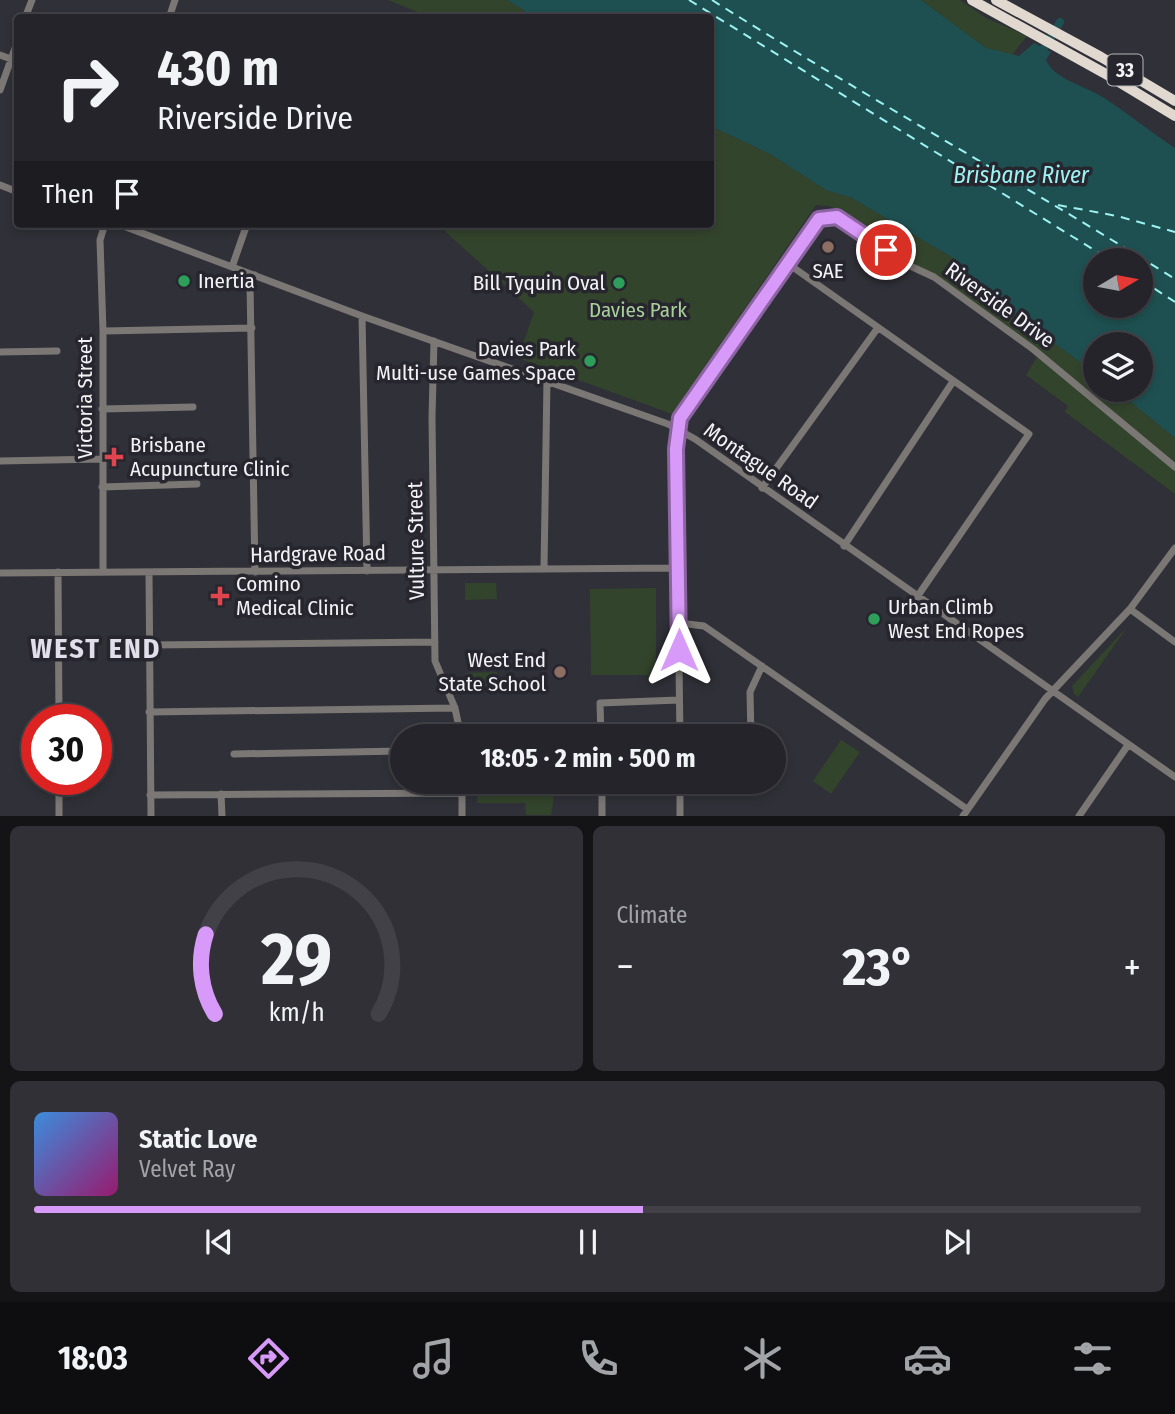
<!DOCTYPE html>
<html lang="en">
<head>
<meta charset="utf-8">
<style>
	:root { --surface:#24242a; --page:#303036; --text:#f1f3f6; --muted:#a3a4a8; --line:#414147; --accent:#d89af8 }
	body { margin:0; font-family:"Fira Sans Condensed",sans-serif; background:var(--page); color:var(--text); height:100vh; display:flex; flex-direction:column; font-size:26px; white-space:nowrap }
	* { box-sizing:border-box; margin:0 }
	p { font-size:23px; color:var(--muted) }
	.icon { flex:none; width:38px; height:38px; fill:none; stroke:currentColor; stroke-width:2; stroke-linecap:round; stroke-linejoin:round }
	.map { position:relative; height:816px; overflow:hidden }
	.side { display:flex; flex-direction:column; gap:10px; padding:10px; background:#141417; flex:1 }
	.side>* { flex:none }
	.banner { position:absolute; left:14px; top:14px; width:700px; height:214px; border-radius:7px; box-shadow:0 4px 10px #0003,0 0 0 2px var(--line); background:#24242a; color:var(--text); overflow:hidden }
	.needle { width:46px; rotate:80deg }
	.buttons { position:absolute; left:1083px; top:248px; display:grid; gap:14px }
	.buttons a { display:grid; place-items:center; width:70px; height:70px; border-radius:50%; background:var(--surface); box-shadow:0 4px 10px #0003,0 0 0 2px var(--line); font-size:35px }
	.speed { position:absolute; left:21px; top:704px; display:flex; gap:14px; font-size:35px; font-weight:700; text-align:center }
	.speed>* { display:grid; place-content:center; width:91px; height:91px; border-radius:50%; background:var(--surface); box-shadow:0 4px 10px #0003,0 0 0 2px var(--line); line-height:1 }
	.speed .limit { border:10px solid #d22; background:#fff; color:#111 }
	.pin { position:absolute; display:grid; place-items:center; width:60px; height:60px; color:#fff; margin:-30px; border:4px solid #fff; border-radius:50%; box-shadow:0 2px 7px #0007 }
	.me { position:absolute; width:77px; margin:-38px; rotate:0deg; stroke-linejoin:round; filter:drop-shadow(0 0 5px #0008) }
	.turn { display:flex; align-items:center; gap:24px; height:147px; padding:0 28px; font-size:32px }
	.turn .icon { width:91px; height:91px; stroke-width:2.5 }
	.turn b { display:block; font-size:49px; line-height:60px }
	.then { display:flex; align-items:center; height:66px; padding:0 28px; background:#0003; gap:14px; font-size:26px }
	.big { font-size:52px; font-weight:700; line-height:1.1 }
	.side .tile { flex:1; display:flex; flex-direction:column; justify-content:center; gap:10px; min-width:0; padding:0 24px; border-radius:10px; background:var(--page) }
	.side .dial { align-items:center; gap:0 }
	.dial svg { height:182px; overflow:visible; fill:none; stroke:var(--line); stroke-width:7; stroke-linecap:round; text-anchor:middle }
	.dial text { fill:var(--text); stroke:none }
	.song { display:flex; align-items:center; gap:21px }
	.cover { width:84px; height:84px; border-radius:10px; background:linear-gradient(135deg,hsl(210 70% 55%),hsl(320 70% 35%)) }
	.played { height:7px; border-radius:4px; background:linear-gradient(90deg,var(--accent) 55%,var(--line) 55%) }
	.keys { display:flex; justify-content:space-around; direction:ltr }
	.heat { display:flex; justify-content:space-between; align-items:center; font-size:38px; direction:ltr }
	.side .tiles { flex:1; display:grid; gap:10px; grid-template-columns:1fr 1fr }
	.tile:last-child { grid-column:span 2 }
	.trip { position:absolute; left:390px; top:724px; width:396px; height:70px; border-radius:35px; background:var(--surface); box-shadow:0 4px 10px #0003,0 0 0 2px var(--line); font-weight:700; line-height:70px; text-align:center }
	.dock { display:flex; height:112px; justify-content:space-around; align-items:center; background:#0e0e11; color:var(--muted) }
	.dock .icon { width:49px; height:49px }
	.dock .current { color:var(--accent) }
	.dock b { font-size:32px; color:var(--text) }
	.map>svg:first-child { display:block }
	.green { fill:#33442c }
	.water { fill:#1f5051; fill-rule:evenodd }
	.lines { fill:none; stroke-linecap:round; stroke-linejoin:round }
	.canal { stroke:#1f5051; stroke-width:8 }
	.ferry { stroke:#9cf2f2; stroke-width:2; stroke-dasharray:9 7; stroke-linecap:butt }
	.minor { stroke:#7b7774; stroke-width:7 }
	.highway { stroke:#e1d9d0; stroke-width:10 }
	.route-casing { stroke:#8c64a1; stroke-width:18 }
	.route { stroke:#d89af8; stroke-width:12 }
	.education-dot { fill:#8d6e63; stroke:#27262e; stroke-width:2.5 }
	.leisure-dot { fill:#2e9e5b; stroke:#27262e; stroke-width:2.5 }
	.health-dot { fill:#e0444e; stroke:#27262e; stroke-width:2.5 }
	.labels { text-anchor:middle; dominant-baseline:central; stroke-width:7; stroke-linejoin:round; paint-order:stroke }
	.shield { fill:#27262e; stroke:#b5b5bb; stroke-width:2 }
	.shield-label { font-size:19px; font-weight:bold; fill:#f2f2f7 }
	.poi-label { font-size:21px; fill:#f2f2f7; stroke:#27262e; text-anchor:start }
	.street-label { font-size:21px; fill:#f2f2f7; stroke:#27262e }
	.park-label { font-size:21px; fill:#a8ce99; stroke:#27262e }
	.water-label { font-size:23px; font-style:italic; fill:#9cf2f2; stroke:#27262e }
	.district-label { font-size:28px; font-weight:bold; letter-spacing:2px; fill:#e0dfea; stroke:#27262e }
</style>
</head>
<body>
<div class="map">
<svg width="1175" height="816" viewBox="0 0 1175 816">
	<rect width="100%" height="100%" fill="#303038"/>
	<path class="green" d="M388,0H507L524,10L527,17H430Z
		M921,0H960L986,18L1027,36L1011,56L986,48Z
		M711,126L770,154L826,190L852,198L953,258L986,293L1095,373L1096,390H1116L1175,438V494L1065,412L1068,406L1026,375L1037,357L854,219L830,206L816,205L672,414L518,358L534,312L437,224H710Z
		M465,583H496L497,599L465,600Z
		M656,588V671L665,672L664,678H649L648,675H591L590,589Z
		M1128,626L1078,697L1074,694L1072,686Z
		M497,672V689L465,690V673Z
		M841,740L860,752L831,794L813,781Z
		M482,782H556L551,815H526L525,803H477V784Z"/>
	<path class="water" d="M507,0H921L986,48L1019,56L1034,43L1051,52L1046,60C1055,80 1086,86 1104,98C1128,113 1150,132 1175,148V438L1116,390H1141V345H1096L1095,373L986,293L953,258L852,198L826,190L770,154L711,126L710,18L527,17L524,10ZM1096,261H1141V306H1096Z"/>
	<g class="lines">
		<path class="canal" d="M1044,48L1060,22"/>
		<path class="ferry" d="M689,0L1112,261
			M712,0C864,96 1022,183 1175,279
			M1058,205L1117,216L1175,232
			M1141,280L1175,302"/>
		<path class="minor" d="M25,18L32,0
			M169,18L175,0
			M0,55L11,59
			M0,90L18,40
			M0,185L18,192
			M118,224L362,316L668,424L695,439L1175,777
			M787,263L1029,434L917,597
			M232,267L247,224
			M255,275L250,284L255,572
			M362,316L367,571
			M103,331L252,328
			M434,341L432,417L435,661L455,708L461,737
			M0,352L57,351
			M102,409L193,407
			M0,461L102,459
			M102,487L197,484
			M762,488L877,329
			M844,546L952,383
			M544,568L547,380
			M58,572L59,719
			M103,572V331L100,240L105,224
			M149,572L151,816
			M0,573L678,568
			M1130,609L1175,642
			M679,623L704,626L967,809
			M149,645L435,642
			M149,712L455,708
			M601,737L600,703L679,700
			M680,737L676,449L680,418L822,217H837L908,265L934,277L1033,349L1175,467
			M751,737L750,692L762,666
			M234,754L402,751
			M59,779V816
			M602,782V816
			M680,782V816
			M221,794L222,816
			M150,795L462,793
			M462,816V782
			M963,816L1045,699L1130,609L1175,548
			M1079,816L1128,745"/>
		<path class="highway" d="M972,0L1104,73L1175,116
			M996,0L1101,57L1175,101"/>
	</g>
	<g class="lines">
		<defs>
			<path id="route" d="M679,650L676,449L680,418L819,219L837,217L886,250"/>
		</defs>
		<use href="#route" class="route-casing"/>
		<use href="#route" class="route"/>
	</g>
	<g class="education-dot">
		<circle cx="828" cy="247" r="7"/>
		<circle cx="560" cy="672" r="7"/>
	</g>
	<g class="leisure-dot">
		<circle cx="184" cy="281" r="7"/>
		<circle cx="619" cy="283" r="7"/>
		<circle cx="590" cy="361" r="7"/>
		<circle cx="874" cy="619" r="7"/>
	</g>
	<g class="health-dot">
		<path d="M110.5 446.5h7v7h7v7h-7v7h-7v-7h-7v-7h7z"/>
		<path d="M216.5 585.5h7v7h7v7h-7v7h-7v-7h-7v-7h7z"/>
	</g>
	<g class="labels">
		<rect class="shield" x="1107.5" y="54.5" width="35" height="31" rx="5"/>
		<g class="shield-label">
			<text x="1125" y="70">33</text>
		</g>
		<g class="poi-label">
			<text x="828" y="271" text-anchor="middle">SAE</text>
			<text x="198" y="281">Inertia</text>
			<text x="605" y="283" text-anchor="end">Bill Tyquin Oval</text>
			<text x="576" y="349" text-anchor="end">Davies Park<tspan x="576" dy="24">Multi-use Games Space</tspan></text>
			<text x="130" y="445">Brisbane<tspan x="130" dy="24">Acupuncture Clinic</tspan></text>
			<text x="236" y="584">Comino<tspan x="236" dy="24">Medical Clinic</tspan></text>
			<text x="888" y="607">Urban Climb<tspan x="888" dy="24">West End Ropes</tspan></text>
			<text x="546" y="660" text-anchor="end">West End<tspan x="546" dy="24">State School</tspan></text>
		</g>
		<g class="street-label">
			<text transform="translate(1000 305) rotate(36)">Riverside Drive</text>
			<text transform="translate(85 398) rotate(-90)">Victoria Street</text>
			<text transform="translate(761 466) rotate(35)">Montague Road</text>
			<text transform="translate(416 541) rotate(-91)">Vulture Street</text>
			<text transform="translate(318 554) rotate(-1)">Hardgrave Road</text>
		</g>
		<g class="park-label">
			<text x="638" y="310">Davies Park</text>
		</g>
		<g class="water-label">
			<text x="1021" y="175">Brisbane River</text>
		</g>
		<g class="district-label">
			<text x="96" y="648">WEST END</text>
		</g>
	</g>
</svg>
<div class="buttons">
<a><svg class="needle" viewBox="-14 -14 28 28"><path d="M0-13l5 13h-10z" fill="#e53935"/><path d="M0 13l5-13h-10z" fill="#a3a4a8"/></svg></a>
<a><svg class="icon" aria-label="layers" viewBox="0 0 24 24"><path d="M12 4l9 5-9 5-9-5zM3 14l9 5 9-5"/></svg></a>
</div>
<div class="speed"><div class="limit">30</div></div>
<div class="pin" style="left:886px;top:250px;background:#d93025"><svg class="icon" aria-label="arrive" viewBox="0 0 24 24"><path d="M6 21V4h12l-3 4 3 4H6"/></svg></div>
<svg class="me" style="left:679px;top:650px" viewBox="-20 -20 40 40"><path d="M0-17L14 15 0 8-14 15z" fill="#d89af8" stroke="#fff" stroke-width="4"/></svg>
<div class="trip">18:05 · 2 min · 500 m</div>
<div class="banner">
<div class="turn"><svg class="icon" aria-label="right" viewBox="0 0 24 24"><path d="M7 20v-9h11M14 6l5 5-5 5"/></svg><div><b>430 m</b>Riverside Drive</div></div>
<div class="then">Then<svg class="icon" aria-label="arrive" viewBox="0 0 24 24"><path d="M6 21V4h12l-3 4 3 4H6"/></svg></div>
</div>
</div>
<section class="side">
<div class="tiles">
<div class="tile dial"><svg viewBox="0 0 100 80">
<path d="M14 69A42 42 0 1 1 86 69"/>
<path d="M14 69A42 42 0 0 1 10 34" stroke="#d89af8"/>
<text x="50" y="56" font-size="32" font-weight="700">29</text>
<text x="50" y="72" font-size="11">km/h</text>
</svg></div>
<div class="tile"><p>Climate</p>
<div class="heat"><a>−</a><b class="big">23°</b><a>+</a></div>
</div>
<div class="tile">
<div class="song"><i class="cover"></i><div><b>Static Love</b><p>Velvet Ray</p></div></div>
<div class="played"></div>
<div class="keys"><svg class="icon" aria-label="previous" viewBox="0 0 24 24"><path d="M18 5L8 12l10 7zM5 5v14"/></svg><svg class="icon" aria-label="pause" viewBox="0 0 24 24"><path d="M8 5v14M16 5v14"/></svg><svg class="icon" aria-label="next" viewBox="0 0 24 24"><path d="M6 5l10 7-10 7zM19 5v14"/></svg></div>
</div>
</div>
</section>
<nav class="dock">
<b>18:03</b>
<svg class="icon current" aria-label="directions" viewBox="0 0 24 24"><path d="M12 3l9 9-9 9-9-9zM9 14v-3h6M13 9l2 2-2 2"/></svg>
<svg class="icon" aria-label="music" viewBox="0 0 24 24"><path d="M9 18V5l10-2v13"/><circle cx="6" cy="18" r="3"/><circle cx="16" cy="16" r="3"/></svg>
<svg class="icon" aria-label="phone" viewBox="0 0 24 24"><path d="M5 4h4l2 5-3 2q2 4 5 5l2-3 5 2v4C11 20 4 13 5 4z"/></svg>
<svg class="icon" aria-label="climate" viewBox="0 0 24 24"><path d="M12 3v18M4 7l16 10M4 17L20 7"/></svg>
<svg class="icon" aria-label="car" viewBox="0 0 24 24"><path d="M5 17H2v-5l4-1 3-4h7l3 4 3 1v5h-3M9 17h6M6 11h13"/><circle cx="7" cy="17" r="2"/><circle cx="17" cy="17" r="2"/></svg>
<svg class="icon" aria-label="filters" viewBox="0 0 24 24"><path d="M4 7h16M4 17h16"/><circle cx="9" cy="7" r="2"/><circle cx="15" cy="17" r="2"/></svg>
</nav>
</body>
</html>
